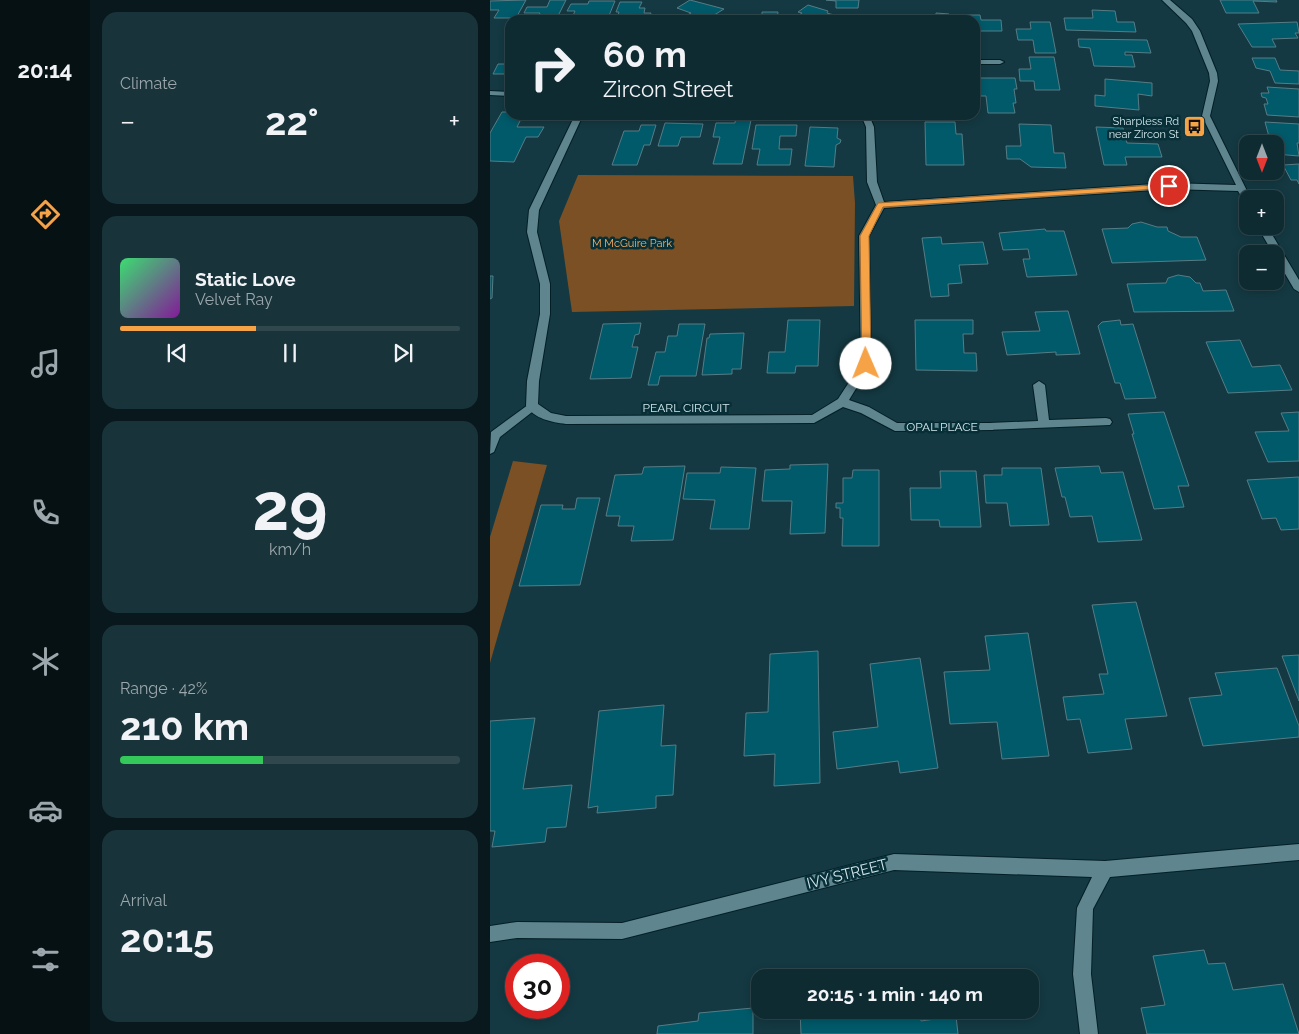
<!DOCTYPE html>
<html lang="en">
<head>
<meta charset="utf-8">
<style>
	:root { --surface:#0f2b32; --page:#18333a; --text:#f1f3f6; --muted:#9ba7ac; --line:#2f474d; --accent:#f6a247 }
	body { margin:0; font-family:Raleway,sans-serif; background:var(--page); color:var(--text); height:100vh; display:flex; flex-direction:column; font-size:19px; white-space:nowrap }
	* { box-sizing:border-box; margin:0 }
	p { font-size:16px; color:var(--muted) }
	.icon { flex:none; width:28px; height:28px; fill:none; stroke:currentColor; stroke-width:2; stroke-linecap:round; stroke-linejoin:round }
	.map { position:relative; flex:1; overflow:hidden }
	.sheet { display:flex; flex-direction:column; gap:12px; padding:12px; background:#08181c; width:400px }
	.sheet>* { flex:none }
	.banner { position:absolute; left:15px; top:15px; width:475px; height:105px; border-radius:15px; box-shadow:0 2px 8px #0003,0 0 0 1px var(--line); background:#0f2b32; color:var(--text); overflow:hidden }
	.needle { width:32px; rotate:180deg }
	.fabs { position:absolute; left:749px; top:135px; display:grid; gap:10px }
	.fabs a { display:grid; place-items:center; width:45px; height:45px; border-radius:10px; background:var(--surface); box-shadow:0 2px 8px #0003,0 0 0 1px var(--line); font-size:25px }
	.speed { position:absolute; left:15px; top:954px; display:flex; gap:10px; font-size:25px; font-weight:700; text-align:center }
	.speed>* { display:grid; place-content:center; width:65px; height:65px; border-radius:50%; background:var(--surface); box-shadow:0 2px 8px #0003,0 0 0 1px var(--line); line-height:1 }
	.speed .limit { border:8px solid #d22; background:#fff; color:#111 }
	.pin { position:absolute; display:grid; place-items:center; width:42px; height:42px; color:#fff; margin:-21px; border:2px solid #fff; border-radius:50%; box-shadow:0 1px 5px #0007 }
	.me { position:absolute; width:55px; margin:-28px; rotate:359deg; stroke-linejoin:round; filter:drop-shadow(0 0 4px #0008) }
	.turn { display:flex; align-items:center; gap:18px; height:105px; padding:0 15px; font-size:22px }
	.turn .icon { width:65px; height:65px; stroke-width:2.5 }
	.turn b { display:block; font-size:35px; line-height:42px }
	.big { font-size:38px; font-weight:700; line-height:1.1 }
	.sheet .tile { flex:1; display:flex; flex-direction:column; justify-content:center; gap:8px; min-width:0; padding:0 18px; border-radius:15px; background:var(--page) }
	.sheet .dial { align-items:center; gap:0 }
	.dial b { font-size:65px; line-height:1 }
	.song { display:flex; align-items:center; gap:15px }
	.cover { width:60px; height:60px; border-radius:8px; background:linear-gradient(135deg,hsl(140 70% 55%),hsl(290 70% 35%)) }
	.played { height:5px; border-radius:2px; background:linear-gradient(90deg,var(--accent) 40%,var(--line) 40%) }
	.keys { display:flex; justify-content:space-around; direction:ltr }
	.heat { display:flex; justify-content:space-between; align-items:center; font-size:28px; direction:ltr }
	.charge { height:8px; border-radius:4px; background:linear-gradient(90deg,#34c759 42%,var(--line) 0) }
	.trip { position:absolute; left:261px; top:969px; width:288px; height:50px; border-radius:15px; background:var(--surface); box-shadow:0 2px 8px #0003,0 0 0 1px var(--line); font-weight:700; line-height:50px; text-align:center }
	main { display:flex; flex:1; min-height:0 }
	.tabs { display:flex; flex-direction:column; width:90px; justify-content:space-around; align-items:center; background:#061114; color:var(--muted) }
	.tabs .icon { width:35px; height:35px }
	.tabs .active { color:var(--accent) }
	.tabs b { font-size:22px; color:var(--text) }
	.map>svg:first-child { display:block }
	.green { fill:#7a5024 }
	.building { fill:#005a6a; stroke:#577c85 }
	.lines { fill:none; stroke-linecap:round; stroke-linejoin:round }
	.service-casing { stroke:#031f25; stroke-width:2 }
	.minor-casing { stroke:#031f25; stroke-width:2 }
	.service { fill:#5f858f; fill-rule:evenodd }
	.minor { fill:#5f858f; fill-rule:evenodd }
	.route { fill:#f6a247; stroke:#a0692e }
	.labels { text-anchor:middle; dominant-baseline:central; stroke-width:5; stroke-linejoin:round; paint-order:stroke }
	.far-poi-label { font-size:11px; fill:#d2e6eb; stroke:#072f37; text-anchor:end }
	.far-park-label { font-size:11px; fill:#faaf64; stroke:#072f37 }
	.street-label { font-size:12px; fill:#d2e6eb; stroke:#072f37 }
	.near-street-label { font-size:15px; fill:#d2e6eb; stroke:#072f37 }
</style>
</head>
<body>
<main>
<nav class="tabs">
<b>20:14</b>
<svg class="icon active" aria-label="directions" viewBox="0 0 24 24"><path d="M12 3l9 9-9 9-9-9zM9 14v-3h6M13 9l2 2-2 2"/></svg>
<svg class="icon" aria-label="music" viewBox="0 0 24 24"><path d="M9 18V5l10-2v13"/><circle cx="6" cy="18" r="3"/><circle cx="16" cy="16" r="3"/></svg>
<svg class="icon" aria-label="phone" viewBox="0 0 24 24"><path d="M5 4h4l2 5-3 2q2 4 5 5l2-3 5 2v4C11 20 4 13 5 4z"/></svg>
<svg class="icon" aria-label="climate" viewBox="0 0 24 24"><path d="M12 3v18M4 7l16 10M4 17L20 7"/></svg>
<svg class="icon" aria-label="car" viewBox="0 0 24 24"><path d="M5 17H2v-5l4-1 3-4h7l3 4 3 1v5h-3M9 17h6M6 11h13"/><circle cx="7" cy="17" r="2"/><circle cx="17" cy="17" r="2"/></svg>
<svg class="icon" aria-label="filters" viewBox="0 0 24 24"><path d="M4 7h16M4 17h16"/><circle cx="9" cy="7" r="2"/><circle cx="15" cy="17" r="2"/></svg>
</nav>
<section class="sheet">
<div class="tile"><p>Climate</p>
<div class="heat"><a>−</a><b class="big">22°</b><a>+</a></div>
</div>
<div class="tile">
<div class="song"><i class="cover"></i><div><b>Static Love</b><p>Velvet Ray</p></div></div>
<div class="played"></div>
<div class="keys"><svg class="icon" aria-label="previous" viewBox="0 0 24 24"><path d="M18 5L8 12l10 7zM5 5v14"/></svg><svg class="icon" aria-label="pause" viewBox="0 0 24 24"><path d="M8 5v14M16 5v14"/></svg><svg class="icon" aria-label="next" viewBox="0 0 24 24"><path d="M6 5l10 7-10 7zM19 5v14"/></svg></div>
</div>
<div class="tile dial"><b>29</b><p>km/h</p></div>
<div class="tile"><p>Range · 42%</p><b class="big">210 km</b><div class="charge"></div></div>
<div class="tile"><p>Arrival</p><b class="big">20:15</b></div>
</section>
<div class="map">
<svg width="809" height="1034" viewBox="0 0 809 1034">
	<rect width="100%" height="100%" fill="#143942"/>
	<path class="green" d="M88,175L363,176L365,203L364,306L82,312L69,221Z
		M23,461L57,465L0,663V537Z"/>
	<path class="building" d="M36,0L26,18H4L9,10H0V1Z
		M60,0H76L66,20H41L44,16H48L50,13H34L37,7H57Z
		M200,0L219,5L234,9L216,20H188L201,13L187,8Z
		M336,0H369L368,8H346V1Z
		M730,0H786L787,2L763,1L769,13H736Z
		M99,1H125L118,18H82L85,11H77L81,4H98Z
		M130,2H152L149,8H155L154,13H161L158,20H126L129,12H126Z
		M318,5L338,11L337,13L361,20L303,19L312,13L308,12Z
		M602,10L625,11L627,22H644L646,32L576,30L574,18H603Z
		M272,12H288L287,20H265L266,15H272Z
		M446,13L459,14L460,20H430V16H446Z
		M386,15H413V20H386Z
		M468,15H490L491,20H511L512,31H485V20H469Z
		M540,22H560L566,53H545L543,40H528L526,29H541Z
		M807,22L809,33H805L808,38L782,39L786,47H762L748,24Z
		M588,39L657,40L661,53L635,52V55H642L645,67L604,66L600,48L589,47Z
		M539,57H564L570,90H545L544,81H530L529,69H541Z
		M762,58H785L790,70L809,71V84L785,83L780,71L766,68Z
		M20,59V74H3L8,64H18Z
		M485,78H525L527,89H524L526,103H523L525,113H498L496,96H489L488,91H485Z
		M615,79L662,83V96L648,94L649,110L605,106V95L615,96Z
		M777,87L809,89V117L777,115L774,104H778L776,98L772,97L771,93H779Z
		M12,112H20V115H33L27,127H54L48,137H36L24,162L0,161V133Z
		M246,115H262L252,164H223L230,137H223L226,123H245Z
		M435,122H465L466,134H472L474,165H436Z
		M775,122L809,124V143H807L809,156L785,154V144H781Z
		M175,123L213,124L210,137H191L188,146H168Z
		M529,124L561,125L564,153H574L576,168L541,167L530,159H517L516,146H531Z
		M151,125H166L160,145H154L147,165H122L134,131H149Z
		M266,125H307L306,136H290L289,149H302L300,165H267L270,149H262Z
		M320,127L348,128L347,138L351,140L350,143L346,145L344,167L315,166Z
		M606,127L633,128L637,143L668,144L672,157H635L637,165H614Z
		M809,164V184L807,180H801L793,165Z
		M651,222L667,227H677L678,231L691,237H707L716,260L622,263L612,229L638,228L642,224Z
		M555,229L556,231H574L587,275L537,277L533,259H540L538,249L513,250L509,233Z
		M451,237L452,244L493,242L498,264L469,265L472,283L458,284L459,296L441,297L432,238Z
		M688,275L700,277L706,283H710L713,291L736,290L744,311L644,312L637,284L676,283L678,278Z
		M0,276H3L2,298L0,299Z
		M578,311L590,354L566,355V352L517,355L512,332L550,331L545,312Z
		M298,320H330L328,366H306L305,373H277L279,352H295Z
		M425,320H483V334H473L474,353H486L487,371L426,370Z
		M630,320L631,325L643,324L666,398L635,399L630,383H625L608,326L612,322Z
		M151,323L149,334L145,335L142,347H148L141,378L100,379L113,324Z
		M189,324H215L206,376H170L168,385H158L166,352H175L178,336H187Z
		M254,333L251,369H242V374L212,375L217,338H219L220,334Z
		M750,340L762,367L790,365L802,390L738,393L716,342Z
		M674,412L699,486H688L694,507L664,509L642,434H644L638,414Z
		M809,412V461L778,462L765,432L799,431L791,413Z
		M338,464L335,533L300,534L302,501H272L275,470L300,469V465Z
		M195,466L183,540L141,541L144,526H128L130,516H116L125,475L152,474L154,467Z
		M609,466L611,473L633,472L652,540L608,542L602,516L580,517L575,497H572L565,468Z
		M231,467L266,468L259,529H220L225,500L193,499L197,473H230Z
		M512,468H551L559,525L520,526L517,503H496L494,475H512Z
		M363,470H389V546H352L353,518H350V508H346V503H353V478H362Z
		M450,471H486L491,527H450L449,520H421L420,488H451Z
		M809,477V529L791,530L786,518L772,519L757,480Z
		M87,498H110L90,585L29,586L51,505H73L72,509H85Z
		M646,602L677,716L635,719L642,749L598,753L590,719L577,720L573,697L614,694L609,674H618L602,605Z
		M538,633L559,756L512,759L507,722L460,724L454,672L500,670L495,636Z
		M328,651L330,783L284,786L285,754L254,756L256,713L278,712L280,654Z
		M809,655V701L792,656Z
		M430,658L448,768L410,773L408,761L347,769L343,732L388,727L380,664Z
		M787,668L809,726V737L713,746L699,698L732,695L725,673Z
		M174,705L171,746L186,745L183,795L166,796V808L107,813L108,806L98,808L109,711Z
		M45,718L33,789L82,785L76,827L57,828L55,842L2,847L5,831H0V721Z
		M714,950L718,964L735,963L743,990L793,984L809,1034H657L651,1008L675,1005L663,956Z
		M263,1008V1034H167L168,1026L208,1021L209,1013Z
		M310,1010H430L431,1021L466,1016L468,1034H311Z"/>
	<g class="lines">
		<defs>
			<path id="service" d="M485,60H510L514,62L510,64H485Z
				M549,381L555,385L559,420L616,418L620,419L622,422L620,425L495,430L493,427L495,424L499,423L548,421L543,385Z
				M42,402L46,403L48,406L46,409L10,437L4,452L0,454L1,432Z"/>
			<path id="minor" d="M672,0H680L702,19L710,31L727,73L728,81L720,116L761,199H758V204L755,203L748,191L679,189L394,208L379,236L381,364L359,400L379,407L407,423H499L503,424L505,427L503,430L405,431L371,413L353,407L324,423L76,424C61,422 45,419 36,406L37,381L50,314V284L37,232L39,210L85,115H93L49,210L47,232L60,284V314L49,381L48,404L61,413L76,416L322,415L348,399L371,364L369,236L386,205L377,182L376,127L371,115H379L384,127L387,182L394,202L679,183L746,185L712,116L720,81L719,73L702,31L696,23Z
				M0,91L20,92V96L0,95Z
				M767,226H777L809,280V292L804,289Z
				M809,844V860L620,877L603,909L601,974L608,1034H590L583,974L587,908L602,877L404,870L132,939L27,938L0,942V926L27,922L132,923L404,854L615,861Z"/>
		</defs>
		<use href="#service" class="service-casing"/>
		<use href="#minor" class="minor-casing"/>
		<use href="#service" class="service"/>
		<use href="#minor" class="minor"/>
	</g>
	<path class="route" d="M679,184L682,185V188L393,207L379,236L381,364L376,368L372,367L370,236L388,203Z"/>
	<defs>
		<symbol id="bus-square" viewBox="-11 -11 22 22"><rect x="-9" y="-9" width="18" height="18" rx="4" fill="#f6a247" stroke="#072f37"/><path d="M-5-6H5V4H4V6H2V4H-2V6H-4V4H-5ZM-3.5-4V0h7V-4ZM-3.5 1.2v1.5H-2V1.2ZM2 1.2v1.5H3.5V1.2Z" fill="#111"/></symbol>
	</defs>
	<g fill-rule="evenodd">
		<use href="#bus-square" x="692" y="114" width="25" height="25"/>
	</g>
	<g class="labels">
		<g class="far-poi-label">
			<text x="689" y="121">Sharpless Rd<tspan x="689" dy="13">near Zircon St</tspan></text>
		</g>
		<g class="far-park-label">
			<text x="142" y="243">M McGuire Park</text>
		</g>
		<g class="street-label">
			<text x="196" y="408">PEARL CIRCUIT</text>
			<text x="452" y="427">OPAL PLACE</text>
		</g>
		<g class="near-street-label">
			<text transform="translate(357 874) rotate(-14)">IVY STREET</text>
		</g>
	</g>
</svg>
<div class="fabs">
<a><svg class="needle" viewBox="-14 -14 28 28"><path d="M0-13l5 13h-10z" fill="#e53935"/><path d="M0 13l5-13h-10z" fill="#9ba7ac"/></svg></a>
<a>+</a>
<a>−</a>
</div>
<div class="speed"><div class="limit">30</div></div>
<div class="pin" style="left:679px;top:186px;background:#d93025"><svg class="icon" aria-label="arrive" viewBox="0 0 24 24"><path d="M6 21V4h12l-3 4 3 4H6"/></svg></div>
<svg class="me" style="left:376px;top:364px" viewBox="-20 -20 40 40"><circle r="19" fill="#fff"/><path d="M0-13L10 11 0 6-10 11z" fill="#f6a247"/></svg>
<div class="trip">20:15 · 1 min · 140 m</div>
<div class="banner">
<div class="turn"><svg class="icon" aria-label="right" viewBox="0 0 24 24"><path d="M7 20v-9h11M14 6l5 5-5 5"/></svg><div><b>60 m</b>Zircon Street</div></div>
</div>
</div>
</main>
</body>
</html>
